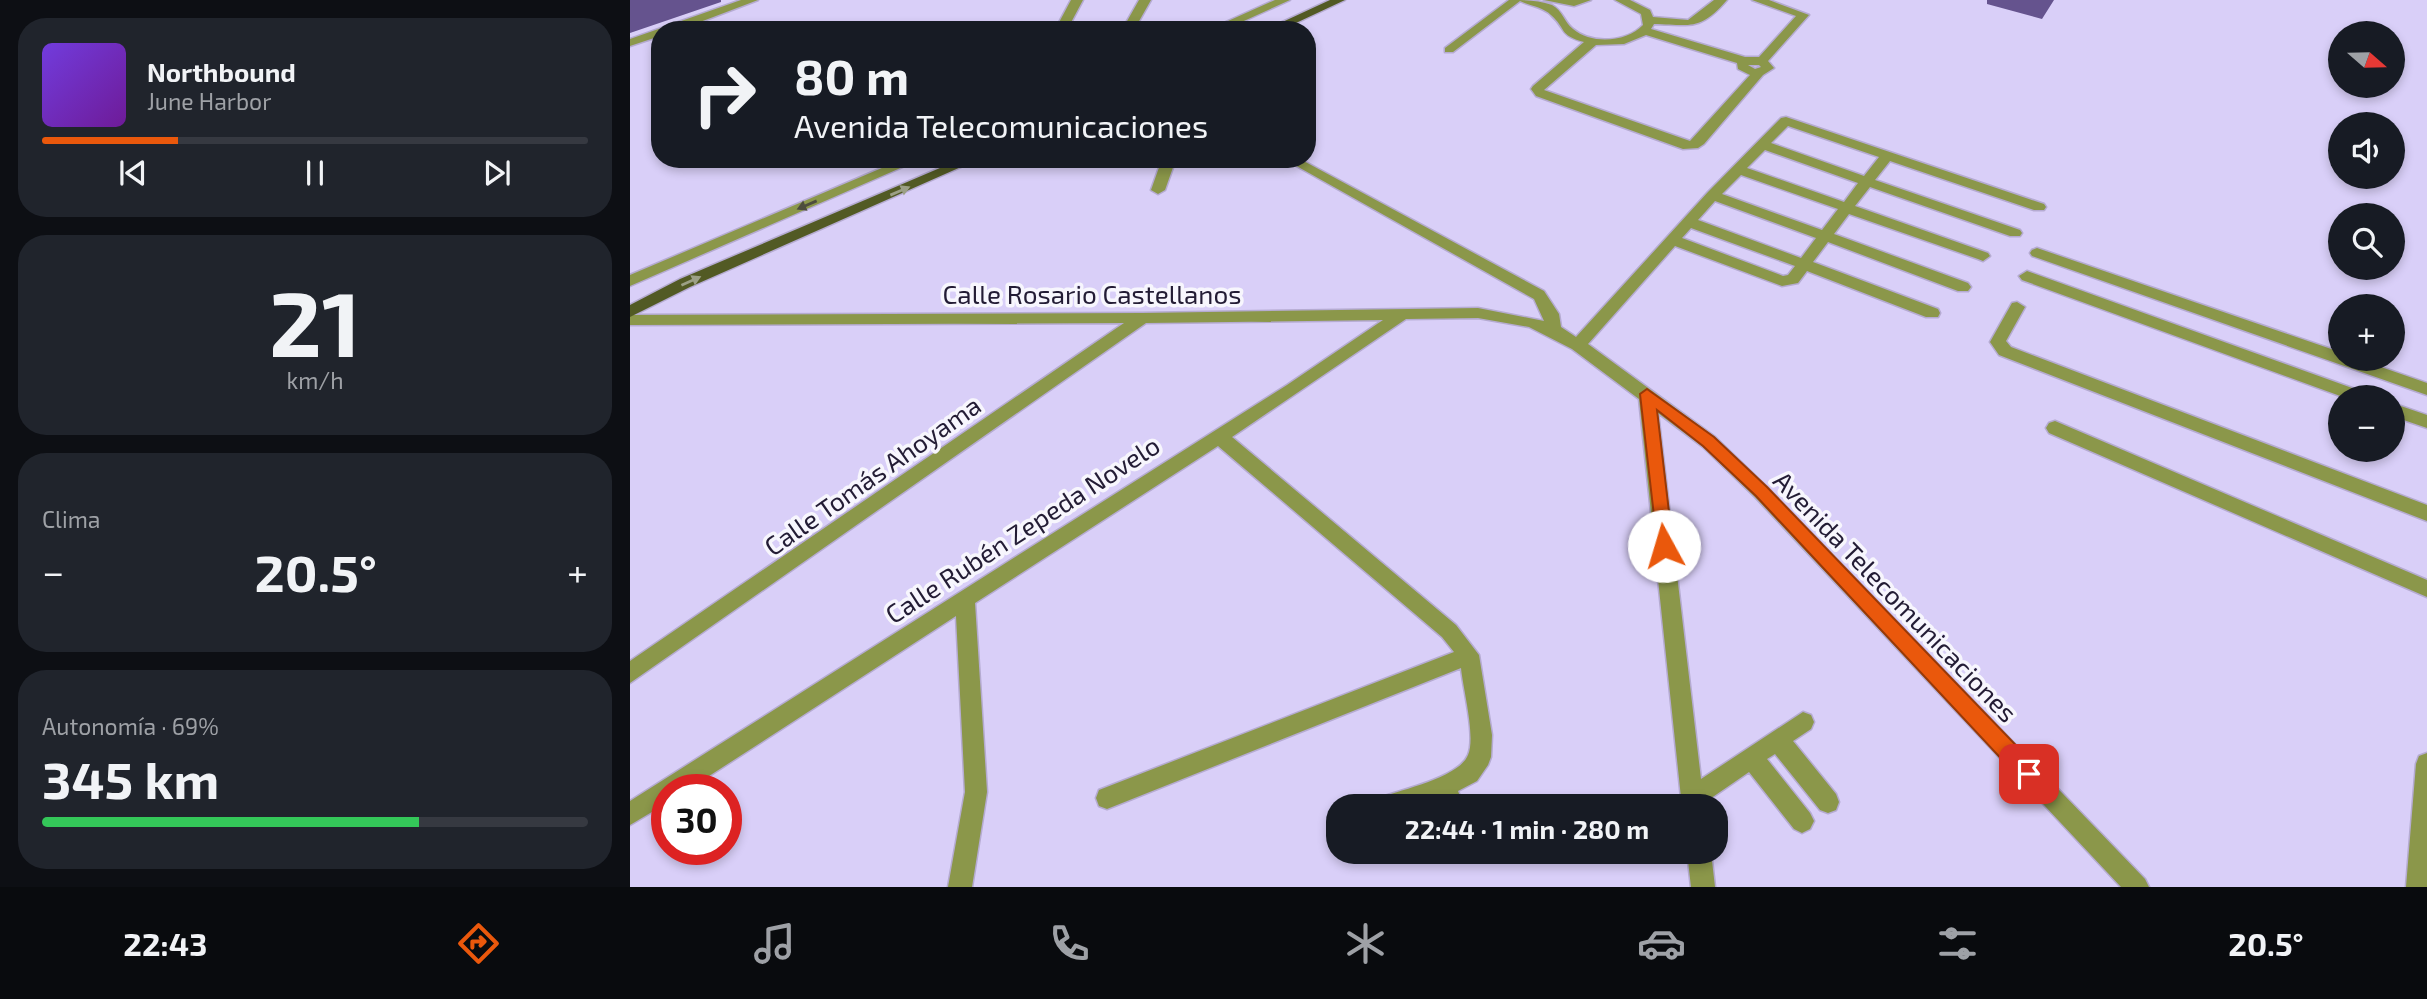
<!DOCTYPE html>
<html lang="es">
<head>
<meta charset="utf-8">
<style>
	:root { --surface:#171b24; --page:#20242c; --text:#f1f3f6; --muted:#9ea1a6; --line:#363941; --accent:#ea580c }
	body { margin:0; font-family:"Exo 2",sans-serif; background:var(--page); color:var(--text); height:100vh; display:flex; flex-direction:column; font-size:26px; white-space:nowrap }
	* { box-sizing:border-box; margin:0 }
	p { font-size:23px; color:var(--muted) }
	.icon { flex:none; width:38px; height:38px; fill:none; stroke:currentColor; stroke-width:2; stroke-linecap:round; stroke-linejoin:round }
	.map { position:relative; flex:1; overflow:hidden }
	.drawer { display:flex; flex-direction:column; gap:18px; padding:18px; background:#0d0f14; width:630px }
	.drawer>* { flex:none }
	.guide { position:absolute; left:21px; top:21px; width:665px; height:147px; border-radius:28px; box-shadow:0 4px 10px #0003; background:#171b24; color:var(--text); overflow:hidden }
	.needle { width:46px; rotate:110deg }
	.controls { position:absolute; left:1698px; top:21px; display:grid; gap:14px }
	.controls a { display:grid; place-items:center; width:77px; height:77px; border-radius:50%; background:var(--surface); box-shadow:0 4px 10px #0003; font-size:35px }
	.speed { position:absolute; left:21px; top:774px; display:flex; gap:14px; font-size:35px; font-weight:700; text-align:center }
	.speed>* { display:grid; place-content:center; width:91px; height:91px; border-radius:50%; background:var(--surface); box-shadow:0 4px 10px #0003; line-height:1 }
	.speed .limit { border:10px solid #d22; background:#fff; color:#111 }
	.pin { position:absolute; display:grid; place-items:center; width:60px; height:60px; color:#fff; margin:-30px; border-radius:14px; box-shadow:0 4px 10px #0006 }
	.me { position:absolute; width:77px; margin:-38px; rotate:354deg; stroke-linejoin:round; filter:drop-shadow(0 0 5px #0008) }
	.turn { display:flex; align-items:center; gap:24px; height:147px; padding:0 28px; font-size:32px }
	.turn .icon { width:91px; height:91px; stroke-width:2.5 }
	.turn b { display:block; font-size:49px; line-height:60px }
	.big { font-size:52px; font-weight:700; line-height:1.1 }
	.drawer .widget { flex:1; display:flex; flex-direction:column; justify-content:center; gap:10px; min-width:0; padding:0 24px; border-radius:28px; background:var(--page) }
	.drawer .dial { align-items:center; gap:0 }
	.dial b { font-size:91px; line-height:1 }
	.song { display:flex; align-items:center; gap:21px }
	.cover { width:84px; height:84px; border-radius:10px; background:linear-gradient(135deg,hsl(260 70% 55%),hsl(280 70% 35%)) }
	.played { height:7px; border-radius:4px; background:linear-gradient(90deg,var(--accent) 25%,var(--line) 25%) }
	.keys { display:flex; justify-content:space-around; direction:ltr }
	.heat { display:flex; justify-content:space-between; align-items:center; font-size:38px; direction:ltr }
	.charge { height:10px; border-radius:5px; background:linear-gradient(90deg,#34c759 69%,var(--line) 0) }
	.trip { position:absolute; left:696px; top:794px; width:402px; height:70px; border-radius:28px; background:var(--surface); box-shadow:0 4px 10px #0003; font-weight:700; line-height:70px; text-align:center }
	.tabs { display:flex; height:112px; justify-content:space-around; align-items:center; background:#090b0e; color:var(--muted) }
	.tabs .icon { width:49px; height:49px }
	.tabs .selected { color:var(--accent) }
	.tabs b { font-size:32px; color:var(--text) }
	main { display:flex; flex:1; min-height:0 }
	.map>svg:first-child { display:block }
	.building { fill:#65538e }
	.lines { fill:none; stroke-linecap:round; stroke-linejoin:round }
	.minor-casing { stroke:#b5abd1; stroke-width:3 }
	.major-casing { stroke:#b5abd1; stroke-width:3 }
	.minor { fill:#8b974a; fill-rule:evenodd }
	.major { fill:#525a24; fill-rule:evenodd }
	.oneway { fill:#9ca086 }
	.oneway2 { fill:#4d4d3d }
	.route { fill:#ea580c; stroke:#983908; stroke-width:2 }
	.labels { text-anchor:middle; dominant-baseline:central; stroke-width:7; stroke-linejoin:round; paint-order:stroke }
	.street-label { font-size:26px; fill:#231c35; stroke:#f7f6fd }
</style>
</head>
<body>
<main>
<section class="drawer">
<div class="widget">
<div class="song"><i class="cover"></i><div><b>Northbound</b><p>June Harbor</p></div></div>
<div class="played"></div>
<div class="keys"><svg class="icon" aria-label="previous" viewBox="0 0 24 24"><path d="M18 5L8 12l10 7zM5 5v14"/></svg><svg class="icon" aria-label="pause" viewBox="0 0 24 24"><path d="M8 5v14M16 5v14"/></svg><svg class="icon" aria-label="next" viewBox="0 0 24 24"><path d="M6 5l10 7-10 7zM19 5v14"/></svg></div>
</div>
<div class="widget dial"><b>21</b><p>km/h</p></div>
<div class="widget"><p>Clima</p>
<div class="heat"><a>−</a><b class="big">20.5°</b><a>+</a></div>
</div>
<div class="widget"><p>Autonomía · 69%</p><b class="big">345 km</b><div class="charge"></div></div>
</section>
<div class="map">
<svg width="1797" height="887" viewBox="0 0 1797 887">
	<rect width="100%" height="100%" fill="#d9cff8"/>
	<path class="building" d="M0,0H91V2L0,33Z
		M1357,0H1424L1412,19L1357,4Z"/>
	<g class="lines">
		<defs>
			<path id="minor" d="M111,0H128L49,30H30V36L0,46V39Z
				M441,0H453L437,30H425Z
				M509,0H521L504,30H492Z
				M645,0H660L594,30H578Z
				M879,0C894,0 908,0 922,5C933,11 934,22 943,29C962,45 997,42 1013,25L1011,14L985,0H1000L1020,10L1023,17L1058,20L1084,0H1097C1070,31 1061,25 1024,24L1021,29L1115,57H1129L1166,16L1122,0H1139L1179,15L1138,61L1144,68L1133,75L1074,144L1068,148L1053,149L906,96L901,89L903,86L954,42C928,35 937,29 921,15C913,7 900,6 890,1L823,52H815V48ZM1016,35L1107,63L1108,69L1120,75L1060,141L914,90L966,45L994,44ZM1118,65H1129L1131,67L1125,69Z
				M914,0H961L944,6Z
				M1156,117L1414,204L1416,207L1414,210H1404L1260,161L1245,180L1390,230L1392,233L1390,236H1380L1240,187L1225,206L1358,253L1360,256L1353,261L1348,259L1219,214L1204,234L1338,283L1341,287L1338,291H1328L1198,242L1183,262L1308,309L1310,313L1308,317H1296L1177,271L1168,283L1152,286L1045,246L958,344L1085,437L1137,487L1515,879L1519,887H1491L1125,497L1073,447L1028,413L1071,779L1173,712L1181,715L1184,722L1181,729L1163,741L1206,794L1209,802L1206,810L1198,813L1190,810L1145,754L1137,759L1180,813L1184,821L1180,829L1172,833L1164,829L1119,772L1074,803V807H1052L1009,399L942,349L899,327L848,318L776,319L602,437L826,625L849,655L862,735L861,757L858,765L847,781L828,791L834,807H811L809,799L787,807H743L746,799C769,790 829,778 838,755C846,737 833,689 831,668L477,809L469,806L466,798L469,790L824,652L812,637L588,446L345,603L357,792L342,887H318L335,792L326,616L59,789H37V803L0,825V801L657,385L753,320L516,323L0,683V661L494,323L0,325V315L513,313L848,308L914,321L904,299L654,159H670L914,291L929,314L931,327L946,337L1078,192L1151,118ZM1158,126L1249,157L1234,176L1141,143ZM1135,150L1228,183L1214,202L1117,168ZM1111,175L1208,209L1192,230L1092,194ZM1085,201L1186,238L1171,258L1068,220ZM1061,228L1165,266L1158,275L1153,276L1052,238Z
				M273,159H291L0,286V275Z
				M532,159H546L535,190L528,194L521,190Z
				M1407,248L1710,352V359H1728L1797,383V395L1402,256L1400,253L1402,250Z
				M1397,271L1736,393L1738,397H1713L1392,280L1389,276Z
				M1387,302L1395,307L1376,341L1381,347L1797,505V521L1369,355L1360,342L1382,303Z
				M1762,403L1797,415V428L1762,416Z
				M1425,421L1797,580V597L1419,433L1416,428L1419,423Z
				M1797,753V887H1776L1786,764L1789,756Z
				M1057,852H1081L1085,887H1061Z"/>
			<path id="major" d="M700,0H715L651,30H635Z
				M331,159H349L60,287L0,317V305L50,279Z"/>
		</defs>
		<use href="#minor" class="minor-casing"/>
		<use href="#major" class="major-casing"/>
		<use href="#minor" class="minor"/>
		<use href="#major" class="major"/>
	</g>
	<defs><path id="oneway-solid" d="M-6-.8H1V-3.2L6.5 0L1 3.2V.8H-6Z" transform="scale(1.75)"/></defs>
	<g class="oneway">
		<use href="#oneway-solid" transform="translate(270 191) rotate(-23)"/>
		<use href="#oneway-solid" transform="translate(61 281) rotate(-24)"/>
	</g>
	<use class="oneway2" href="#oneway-solid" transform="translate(177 205) rotate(157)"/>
	<path class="route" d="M1017,389L1084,437L1137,487L1406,766L1409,774L1406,781L1399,783L1392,781L1126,496L1073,446L1027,410L1043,546L1040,551L1034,553L1028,551L1010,394Z"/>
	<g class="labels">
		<g class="street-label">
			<text x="462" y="293">Calle Rosario Castellanos</text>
			<text transform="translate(242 475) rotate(-35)">Calle Tomás Ahoyama</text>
			<text transform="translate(392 529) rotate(-33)">Calle Rubén Zepeda Novelo</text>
			<text transform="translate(1266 596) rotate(46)">Avenida Telecomunicaciones</text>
		</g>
	</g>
</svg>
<div class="controls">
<a><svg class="needle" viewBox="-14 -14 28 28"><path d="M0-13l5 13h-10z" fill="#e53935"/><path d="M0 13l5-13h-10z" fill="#9ea1a6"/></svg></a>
<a><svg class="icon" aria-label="sound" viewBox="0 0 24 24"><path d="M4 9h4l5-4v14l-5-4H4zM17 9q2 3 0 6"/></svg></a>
<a><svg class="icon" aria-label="search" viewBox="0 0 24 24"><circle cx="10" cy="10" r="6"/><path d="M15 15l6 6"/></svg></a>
<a>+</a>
<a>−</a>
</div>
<div class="speed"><div class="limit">30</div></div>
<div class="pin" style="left:1399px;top:774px;background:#d93025"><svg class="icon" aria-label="arrive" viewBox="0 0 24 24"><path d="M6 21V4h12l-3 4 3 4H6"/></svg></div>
<svg class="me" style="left:1034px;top:546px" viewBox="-20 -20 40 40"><circle r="19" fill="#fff"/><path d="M0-13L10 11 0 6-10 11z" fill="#ea580c"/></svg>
<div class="trip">22:44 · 1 min · 280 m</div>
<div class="guide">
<div class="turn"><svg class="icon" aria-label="right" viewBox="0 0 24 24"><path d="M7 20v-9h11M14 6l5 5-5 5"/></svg><div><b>80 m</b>Avenida Telecomunicaciones</div></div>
</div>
</div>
</main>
<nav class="tabs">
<b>22:43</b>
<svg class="icon selected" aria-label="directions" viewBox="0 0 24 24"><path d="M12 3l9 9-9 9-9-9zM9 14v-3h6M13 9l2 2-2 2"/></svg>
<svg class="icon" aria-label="music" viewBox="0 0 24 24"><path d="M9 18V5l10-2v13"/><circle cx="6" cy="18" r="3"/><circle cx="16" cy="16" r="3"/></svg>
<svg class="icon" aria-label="phone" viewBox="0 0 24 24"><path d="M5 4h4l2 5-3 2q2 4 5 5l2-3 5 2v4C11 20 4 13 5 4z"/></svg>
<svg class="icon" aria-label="climate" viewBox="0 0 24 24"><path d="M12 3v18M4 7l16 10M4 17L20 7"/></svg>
<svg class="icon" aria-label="car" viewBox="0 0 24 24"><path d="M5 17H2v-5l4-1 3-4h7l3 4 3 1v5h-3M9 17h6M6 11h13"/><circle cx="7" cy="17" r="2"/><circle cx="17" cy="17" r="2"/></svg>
<svg class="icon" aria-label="filters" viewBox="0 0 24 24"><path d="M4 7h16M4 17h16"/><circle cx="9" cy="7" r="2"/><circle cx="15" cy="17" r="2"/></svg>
<b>20.5°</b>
</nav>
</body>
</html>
